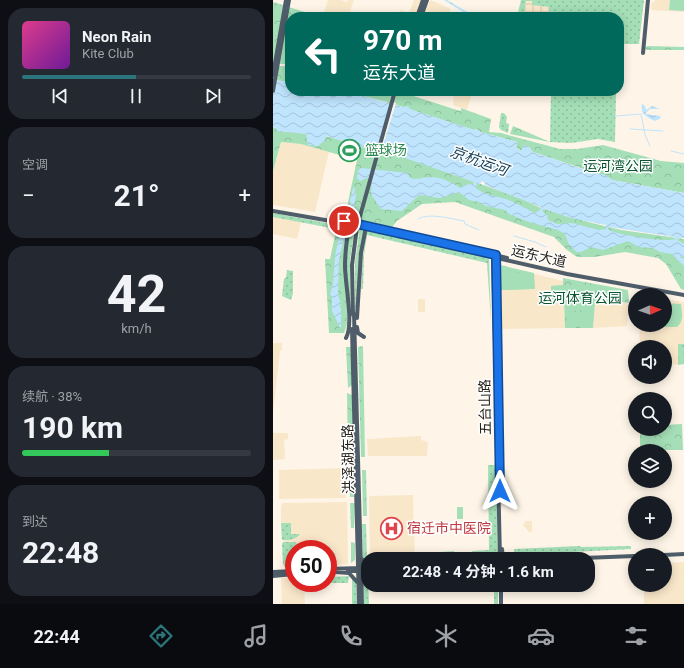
<!DOCTYPE html>
<html lang="zh">
<head>
<meta charset="utf-8">
<style>
	:root { --surface:#171b24; --page:#242831; --text:#f1f3f6; --muted:#9ea1a6; --line:#363941; --accent:#2c757c }
	body { margin:0; font-family:Roboto,"Noto Sans SC",sans-serif; background:var(--page); color:var(--text); height:100vh; display:flex; flex-direction:column; font-size:15px; white-space:nowrap }
	* { box-sizing:border-box; margin:0 }
	p { font-size:13px; color:var(--muted) }
	.icon { flex:none; width:22px; height:22px; fill:none; stroke:currentColor; stroke-width:2; stroke-linecap:round; stroke-linejoin:round }
	.map { position:relative; flex:1; overflow:hidden }
	.details { display:flex; flex-direction:column; gap:8px; padding:8px; background:#0d0f14; width:273px }
	.details>* { flex:none }
	.hud { position:absolute; left:12px; top:12px; width:339px; height:84px; border-radius:16px; box-shadow:0 2px 10px #0003; background:#00695c; color:#fff; overflow:hidden }
	.needle { width:26px; rotate:88deg }
	.controls { position:absolute; left:355px; top:288px; display:grid; gap:8px }
	.controls a { display:grid; place-items:center; width:44px; height:44px; border-radius:50%; background:var(--surface); box-shadow:0 2px 10px #0003; font-size:20px }
	.speed { position:absolute; left:12px; top:540px; display:flex; gap:8px; font-size:20px; font-weight:700; text-align:center }
	.speed>* { display:grid; place-content:center; width:52px; height:52px; border-radius:50%; background:var(--surface); box-shadow:0 2px 10px #0003; line-height:1 }
	.speed .limit { border:6px solid #d22; background:#fff; color:#111 }
	.pin { position:absolute; display:grid; place-items:center; width:34px; height:34px; color:#fff; margin:-17px; border:2px solid #fff; border-radius:50%; box-shadow:0 1px 4px #0007 }
	.me { position:absolute; width:44px; margin:-22px; rotate:0deg; stroke-linejoin:round; filter:drop-shadow(0 0 3px #0008) }
	.turn { display:flex; align-items:center; gap:14px; height:84px; padding:0 12px; font-size:18px }
	.turn .icon { width:52px; height:52px; stroke-width:2.5 }
	.turn b { display:block; font-size:28px; line-height:34px }
	.big { font-size:30px; font-weight:700; line-height:1.1 }
	.details .widget { flex:1; display:flex; flex-direction:column; justify-content:center; gap:6px; min-width:0; padding:0 14px; border-radius:16px; background:var(--page) }
	.details .dial { align-items:center; gap:0 }
	.dial b { font-size:52px; line-height:1 }
	.song { display:flex; align-items:center; gap:12px }
	.cover { width:48px; height:48px; border-radius:6px; background:linear-gradient(135deg,hsl(330 70% 55%),hsl(280 70% 35%)) }
	.played { height:4px; border-radius:2px; background:linear-gradient(90deg,var(--accent) 50%,var(--line) 50%) }
	.keys { display:flex; justify-content:space-around; direction:ltr }
	.heat { display:flex; justify-content:space-between; align-items:center; font-size:22px; direction:ltr }
	.charge { height:6px; border-radius:3px; background:linear-gradient(90deg,#34c759 38%,var(--line) 0) }
	.trip { position:absolute; left:88px; top:552px; width:234px; height:40px; border-radius:16px; background:var(--surface); box-shadow:0 2px 10px #0003; font-weight:700; line-height:40px; text-align:center }
	.tab-bar { display:flex; height:64px; justify-content:space-around; align-items:center; background:#090b0e; color:var(--muted) }
	.tab-bar .icon { width:28px; height:28px }
	.tab-bar .active { color:var(--accent) }
	.tab-bar b { font-size:18px; color:var(--text) }
	main { display:flex; flex:1; min-height:0 }
	.map>svg:first-child { display:block }
	.built { fill:#f9e7ca }
	.industrial { fill:url(#industrial-grid) }
	.grass { fill:url(#grass-dots) }
	.park { fill:url(#park-crowns) }
	.pitch { fill:#a4dfb7 }
	.water { fill:url(#water-waves); fill-rule:evenodd }
	.pier { fill:#fef5e8 }
	.lines { fill:none; stroke-linecap:round; stroke-linejoin:round }
	.stream { stroke:#bfe4fd; stroke-width:1 }
	.major { stroke:#4e5d69; stroke-width:4 }
	.major-bridge { stroke:#4e5d69; stroke-width:4 }
	.route-casing { stroke:#114b97; stroke-width:10 }
	.route { stroke:#1a73e8; stroke-width:7 }
	.labels { text-anchor:middle; dominant-baseline:central; stroke-width:3; stroke-linejoin:round; paint-order:stroke }
	.leisure-label { font-size:14px; fill:#27864d; stroke:#fff; text-anchor:start }
	.park-label { font-size:14px; fill:#085630; stroke:#fff }
	.street-label { font-size:14px; fill:#231e16; stroke:#fff }
	.health-label { font-size:14px; fill:#be3a42; stroke:#fff; text-anchor:start }
	.water-label { font-size:15px; font-style:italic; fill:#133e57; stroke:#fff }
</style>
</head>
<body>
<main>
<section class="details">
<div class="widget">
<div class="song"><i class="cover"></i><div><b>Neon Rain</b><p>Kite Club</p></div></div>
<div class="played"></div>
<div class="keys"><svg class="icon" aria-label="previous" viewBox="0 0 24 24"><path d="M18 5L8 12l10 7zM5 5v14"/></svg><svg class="icon" aria-label="pause" viewBox="0 0 24 24"><path d="M8 5v14M16 5v14"/></svg><svg class="icon" aria-label="next" viewBox="0 0 24 24"><path d="M6 5l10 7-10 7zM19 5v14"/></svg></div>
</div>
<div class="widget"><p>空调</p>
<div class="heat"><a>−</a><b class="big">21°</b><a>+</a></div>
</div>
<div class="widget dial"><b>42</b><p>km/h</p></div>
<div class="widget"><p>续航 · 38%</p><b class="big">190 km</b><div class="charge"></div></div>
<div class="widget"><p>到达</p><b class="big">22:48</b></div>
</section>
<div class="map">
<svg width="411" height="604" viewBox="0 0 411 604">
	<defs>
		<pattern id="industrial-grid" width="8" height="8" patternUnits="userSpaceOnUse"><rect width="8" height="8" fill="#f9e7ca"/><path d="M0 4h8M4 0v8" fill="none" stroke="#d5c6ad"/></pattern>
		<pattern id="grass-dots" width="8" height="8" patternUnits="userSpaceOnUse"><rect width="8" height="8" fill="#a4dfb7"/><path d="M2 2h.1M6 6h.1" fill="none" stroke="#8dbf9d" stroke-width="1.8" stroke-linecap="round"/></pattern>
		<pattern id="park-crowns" width="20" height="18" patternUnits="userSpaceOnUse"><rect width="20" height="18" fill="#a4dfb7"/><path d="M2 6a3 3 0 1 1 6 0M12 15a3 3 0 1 1 6 0" fill="none" stroke="#8dbf9d"/></pattern>
		<pattern id="water-waves" width="16" height="10" patternUnits="userSpaceOnUse"><rect width="16" height="10" fill="#bfe4fd"/><path d="M0 5q4-4 8 0t8 0" fill="none" stroke="#a4c3d8"/></pattern>
	</defs>
	<rect width="100%" height="100%" fill="#fef5e8"/>
	<path class="built" d="M55,0H68L74,2L75,0H81L75,17H67L51,12Z
		M141,0H149L142,17H124L127,10L136,13Z
		M157,0L178,9L174,17H151Z
		M382,0H411V12L378,10L379,2H381Z
		M181,91H200L194,110L180,105Z
		M8,142L28,144L56,152L42,212L0,205V171Z
		M0,217L28,222L24,239L0,234Z
		M226,265L290,281V285L278,286L291,298L292,328L227,329Z
		M145,299H152V312H145Z
		M392,299L411,302V364L392,365V347H367L366,325H392Z
		M340,301L356,303L354,326L320,328L322,304H340Z
		M0,343H9V350L7,351L0,413Z
		M0,433H15V439L11,440L12,459L0,460Z
		M148,436V440L155,442L154,456H95L94,439Z
		M73,468V498L6,499V470Z
		M140,495L142,559H97L96,496Z
		M74,502L75,564L55,566V549H21L11,561L10,523H8V506L10,503Z
		M253,521H259V532H256L250,525Z
		M411,562V604H371V585H392V563Z
		M8,578H21V583H31L32,604H9Z"/>
	<path class="industrial" d="M253,1H259V5L276,7V17H245V13L251,14Z"/>
	<path class="grass" d="M248,0H371L366,44H346V17H276V7L259,5V1H253L251,14L245,13Z
		M278,91H343L342,142L325,139L298,143L277,142Z
		M228,113H231L234,117L233,123L236,124L235,133L228,130L226,127Z
		M0,213L64,225L63,229L0,217Z
		M77,227H82L77,260L78,331L72,261Z
		M87,227L91,229L82,329V262Z
		M94,230L216,256L218,322L214,263L94,235L91,255L90,289H88L90,256Z
		M14,270L20,271V293L18,300L9,296L11,279L13,277Z
		M405,344H411V364L405,365Z
		M215,465H223L225,556L153,559V553L181,551L182,555L198,554L199,551L216,550Z
		M8,523H18V534H27C23,540 16,540 9,540Z
		M10,542H22L29,548L42,549H21V567H12L10,564L9,544Z
		M307,546L308,547L358,546V549L241,555V549Z
		M55,553H62L63,565L55,566Z
		M76,576L75,583H57L56,577Z
		M92,577L95,578L96,604H91L90,579Z
		M79,578L83,581L84,604H79Z
		M221,585H225V604H221Z"/>
	<path class="park" d="M0,2L35,13L33,17H17V64H0Z
		M375,46L411,47V50H373L372,47Z
		M0,66H17V82L0,80Z
		M72,91H125L184,110L188,111V108L218,119L216,132L228,133L287,149H304L330,145L388,161L411,163V193L339,180L332,176L260,152L256,147L248,151L243,147L244,142L207,132L203,129L201,130L117,103Z
		M240,126L277,142L237,134Z
		M0,127L12,132L14,131L57,137L70,141L74,145L101,149L140,160L247,198L268,208L319,223L348,230L411,239V290L408,289L393,264L385,258L352,252L322,257H304L294,250L281,237L182,202L149,204L124,221L119,227L72,216L84,160L28,144L8,142L0,171Z
		M64,226L74,228V324L71,333H56L52,259H57Z
		M227,265L261,273L262,289L228,290Z
		M290,278L355,290L356,303L341,301V304H322L320,328H292L291,299H279L278,286L290,285Z
		M90,346L92,457H88L85,347Z
		M73,347H78L79,385L75,388Z
		M74,393L79,395L81,457L75,458Z
		M409,424L410,450H367V429H392V425Z
		M76,470H80L81,497H77Z
		M89,470H93L94,516H90Z
		M77,503H82L81,528H78Z
		M89,524H93L94,559H90Z
		M78,542L82,543V560L78,563Z"/>
	<path class="pitch" d="M397,0H411V11L396,10Z
		M53,143L66,147L65,151L52,147Z
		M68,145L85,150L83,155L67,151Z
		M233,273H255L260,278L257,289L228,290V287H230L227,282L228,277Z
		M299,285V298L279,299L278,286Z
		M294,299H299L300,306H308V310L300,311V325H293V320H294Z
		M392,303L408,304C409,313 411,321 404,327H368V325H392Z
		M310 321a5 5 0 1 1 10 0a5 5 0 1 1-10 0Z
		M405,347H410L411,364H406Z
		M184,507H190V519H184Z"/>
	<path class="water" d="M171,0H174L203,17H198Z
		M0,80L17,82V91H81L83,94L130,107L135,106L137,109L201,130L204,129L207,132L245,142L243,147L245,149L248,151L251,145L256,147L260,152L313,170L314,167L317,168L316,171L332,175L339,180L411,193V238H405L404,240L411,244V256L407,257L411,259V266L399,254L387,252L380,248L366,247L355,241L330,250L318,247L308,252H304L296,245L292,234L285,230L256,222L236,214L232,210L213,206L206,202L196,200L186,192L167,198L146,195L129,211L108,209L98,194L99,180L94,178L87,181L84,178L85,171L88,168L135,173L137,178C144,180 148,178 155,177C167,176 179,182 187,188L191,185L200,184L201,182L109,150L74,145L70,141L53,136L52,140L45,146L35,145L33,134L4,131L3,128L0,127ZM209,181L212,183V185L268,207L267,210L262,213C252,208 243,203 233,199C223,196 211,195 203,188L204,183L207,184ZM271,209L298,218L333,225V229L326,230L299,223L284,224L275,220L274,215L269,211ZM336,227L402,237V239C396,243 341,235 335,229Z
		M369,104L372,106L373,110L379,106L387,109H377L372,114L387,116L388,118L382,121C373,117 367,114 369,104Z
		M80,188L82,189L81,194H83L81,209L78,210L77,201Z
		M71,230L72,233L66,260L65,295L68,304L66,306L68,308V330L59,311V296L57,295L60,284L62,256L67,233Z"/>
	<path class="pier" d="M118,101L123,103L108,152L103,151Z"/>
	<g class="lines">
		<path class="stream" d="M343,116L368,114L372,135L377,146
			M357,129L390,131
			M398,151L411,154
			M145,219C155,212 179,219 191,221L192,224L206,230
			M241,236L262,242L273,247"/>
		<path class="major" d="M144,17L150,0
			M148,17L154,0
			M370,53L375,0
			M0,75L13,0
			M0,91L16,0
			M0,211L75,224L294,274L411,295
			M218,254L234,258
			M220,255L227,559
			M224,293L227,429
			M81,314L89,604
			M84,318L88,253L93,227
			M84,327L85,333L91,337
			M79,329L86,604
			M73,338C81,324 72,284 72,266C72,252 74,237 77,223
			M229,549L230,559
			M391,555L411,554
			M89,559L95,566
			M284,559L362,556
			M55,569L87,568
			M75,571H95
			M0,572L21,571
			M55,572H65
			M63,572L76,573L84,582
			M0,576L21,574
			M228,585V604"/>
		<path class="major-bridge" d="M80,315L79,265L84,227L122,91"/>
	</g>
	<g class="lines">
		<defs>
			<path id="route" d="M71,221L223,255L227,491"/>
		</defs>
		<use href="#route" class="route-casing"/>
		<use href="#route" class="route"/>
	</g>
	<defs>
		<symbol id="stadium-ring" viewBox="-11 -11 22 22"><circle r="9.5" fill="#fff" stroke="#2e9e5b" stroke-width="1.5"/><path d="M0-5a6.5 5 0 1 0 0 10a6.5 5 0 1 0 0-10ZM-3.5-1.8h7v3.6h-7Z" fill="#2e9e5b"/></symbol>
		<symbol id="hospital-ring" viewBox="-11 -11 22 22"><circle r="9.5" fill="#fff" stroke="#e0444e" stroke-width="1.5"/><path d="M-5-5h3v3.5h4V-5h3V5h-3V1.5h-4V5h-3Z" fill="#e0444e"/></symbol>
	</defs>
	<g fill-rule="evenodd">
		<use href="#stadium-ring" x="64" y="138" width="25" height="25"/>
		<use href="#hospital-ring" x="106" y="516" width="25" height="25"/>
	</g>
	<g class="labels">
		<g class="leisure-label">
			<text x="92" y="150">篮球场</text>
		</g>
		<g class="park-label">
			<text x="345" y="166">运河湾公园</text>
			<text x="307" y="298">运河体育公园</text>
		</g>
		<g class="street-label">
			<text transform="translate(266 256) rotate(13)">运东大道</text>
			<text transform="translate(212 407) rotate(-91)">五台山路</text>
			<text transform="translate(75 459) rotate(-91)">洪泽湖东路</text>
		</g>
		<g class="health-label">
			<text x="134" y="528">宿迁市中医院</text>
		</g>
		<g class="water-label">
			<text transform="translate(206 161) rotate(20)">京杭运河</text>
		</g>
	</g>
</svg>
<div class="controls">
<a><svg class="needle" viewBox="-14 -14 28 28"><path d="M0-13l5 13h-10z" fill="#e53935"/><path d="M0 13l5-13h-10z" fill="#9ea1a6"/></svg></a>
<a><svg class="icon" aria-label="sound" viewBox="0 0 24 24"><path d="M4 9h4l5-4v14l-5-4H4zM17 9q2 3 0 6"/></svg></a>
<a><svg class="icon" aria-label="search" viewBox="0 0 24 24"><circle cx="10" cy="10" r="6"/><path d="M15 15l6 6"/></svg></a>
<a><svg class="icon" aria-label="layers" viewBox="0 0 24 24"><path d="M12 4l9 5-9 5-9-5zM3 14l9 5 9-5"/></svg></a>
<a>+</a>
<a>−</a>
</div>
<div class="speed"><div class="limit">50</div></div>
<div class="pin" style="left:71px;top:221px;background:#d93025"><svg class="icon" aria-label="arrive" viewBox="0 0 24 24"><path d="M6 21V4h12l-3 4 3 4H6"/></svg></div>
<svg class="me" style="left:227px;top:491px" viewBox="-20 -20 40 40"><path d="M0-17L14 15 0 8-14 15z" fill="#1a73e8" stroke="#fff" stroke-width="4"/></svg>
<div class="trip">22:48 · 4 分钟 · 1.6 km</div>
<div class="hud">
<div class="turn"><svg class="icon" aria-label="left" viewBox="0 0 24 24"><path d="M17 20v-9H6M10 6l-5 5 5 5"/></svg><div><b>970 m</b>运东大道</div></div>
</div>
</div>
</main>
<nav class="tab-bar">
<b>22:44</b>
<svg class="icon active" aria-label="directions" viewBox="0 0 24 24"><path d="M12 3l9 9-9 9-9-9zM9 14v-3h6M13 9l2 2-2 2"/></svg>
<svg class="icon" aria-label="music" viewBox="0 0 24 24"><path d="M9 18V5l10-2v13"/><circle cx="6" cy="18" r="3"/><circle cx="16" cy="16" r="3"/></svg>
<svg class="icon" aria-label="phone" viewBox="0 0 24 24"><path d="M5 4h4l2 5-3 2q2 4 5 5l2-3 5 2v4C11 20 4 13 5 4z"/></svg>
<svg class="icon" aria-label="climate" viewBox="0 0 24 24"><path d="M12 3v18M4 7l16 10M4 17L20 7"/></svg>
<svg class="icon" aria-label="car" viewBox="0 0 24 24"><path d="M5 17H2v-5l4-1 3-4h7l3 4 3 1v5h-3M9 17h6M6 11h13"/><circle cx="7" cy="17" r="2"/><circle cx="17" cy="17" r="2"/></svg>
<svg class="icon" aria-label="filters" viewBox="0 0 24 24"><path d="M4 7h16M4 17h16"/><circle cx="9" cy="7" r="2"/><circle cx="15" cy="17" r="2"/></svg>
</nav>
</body>
</html>
